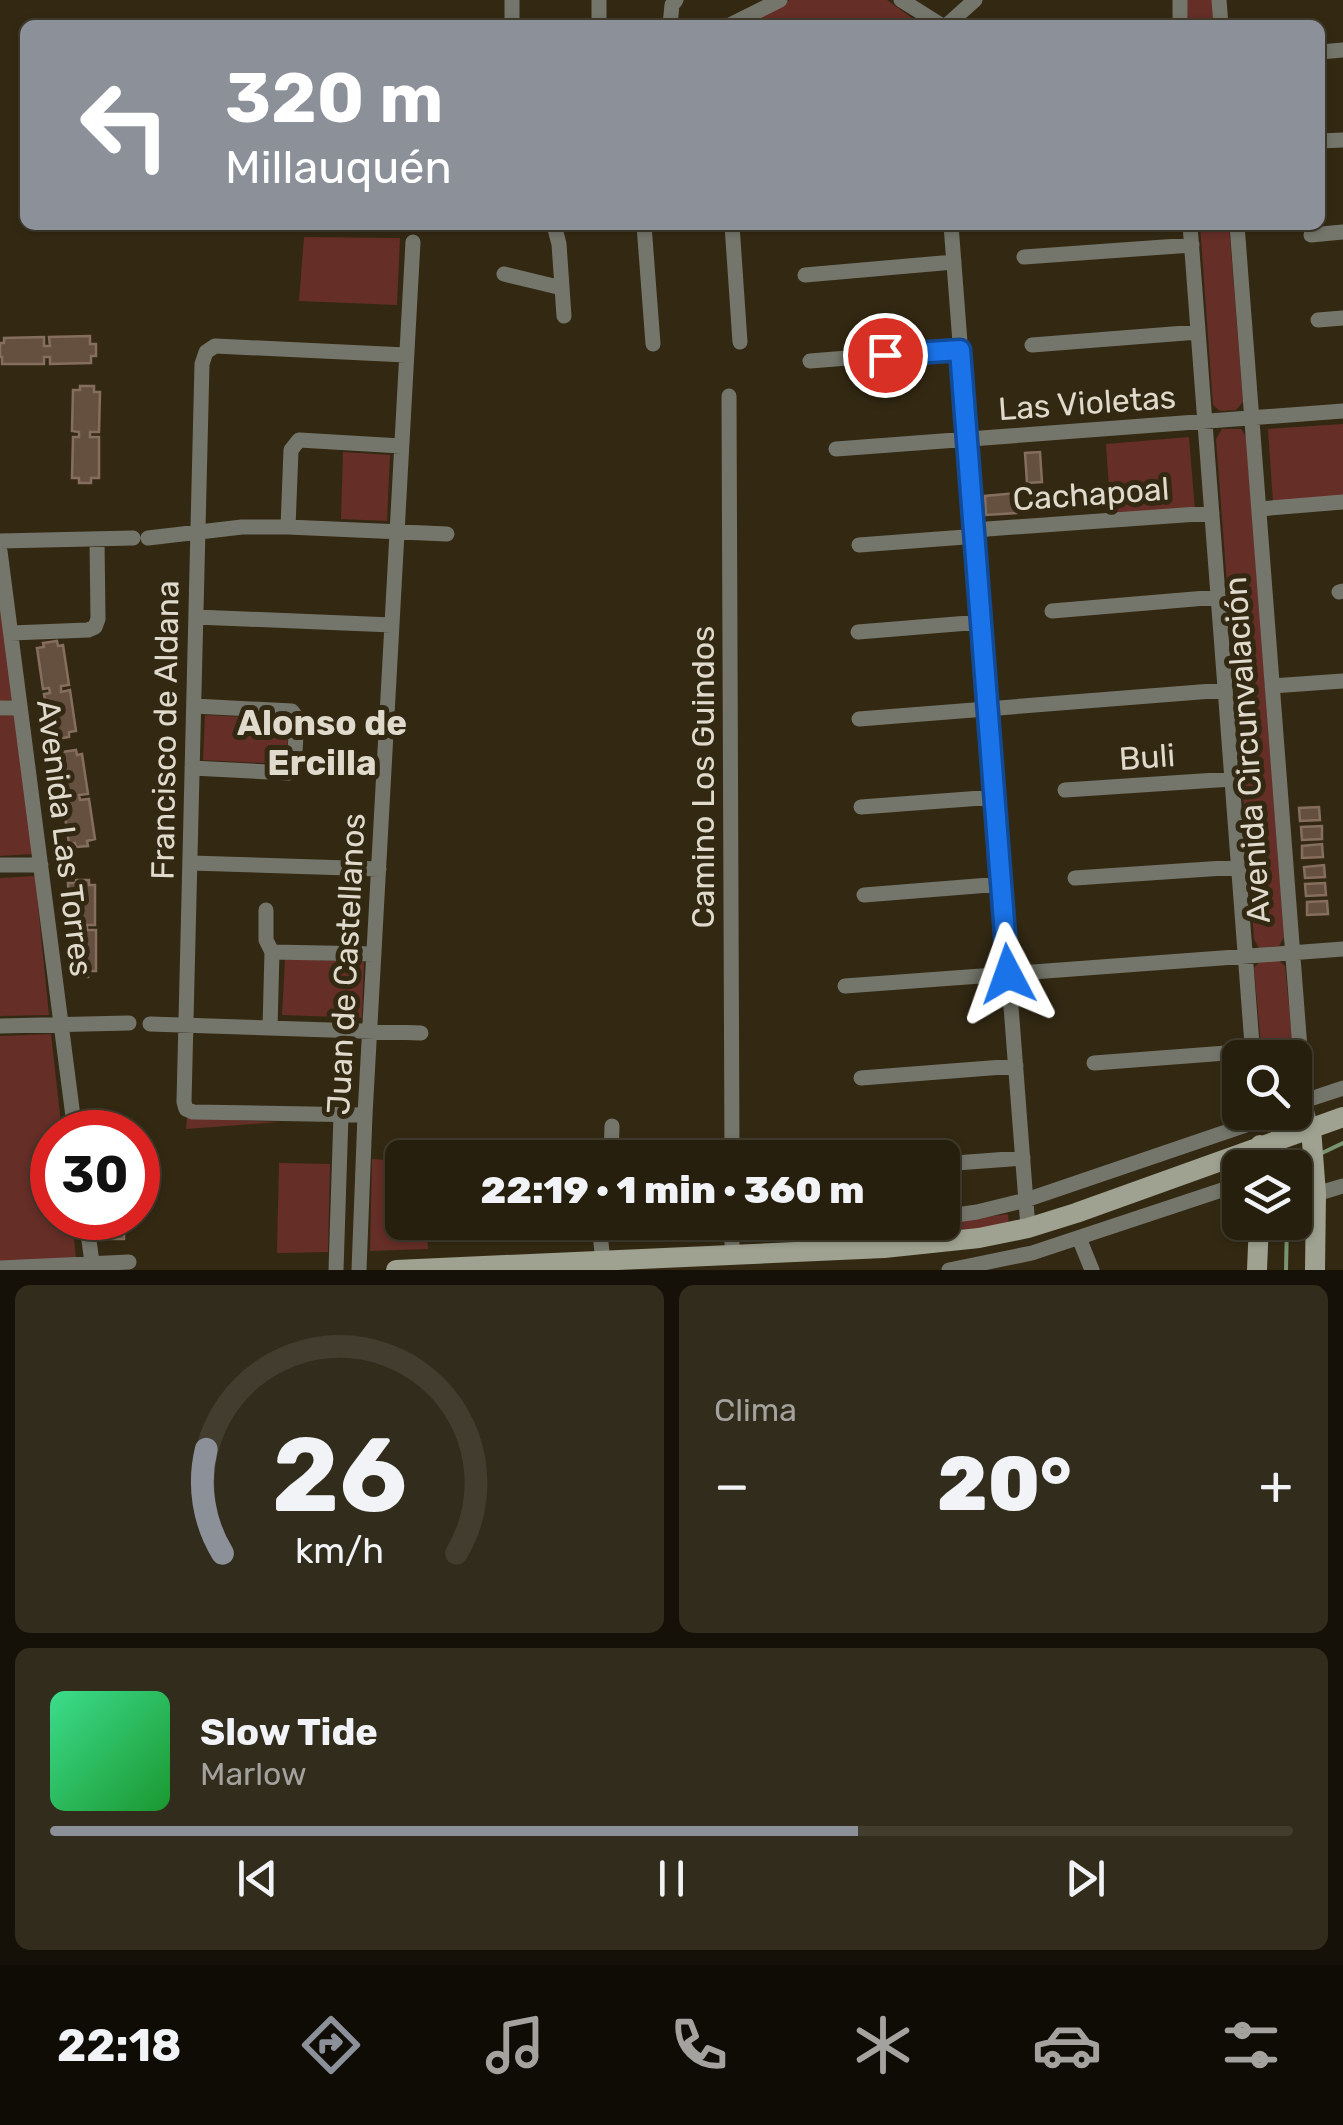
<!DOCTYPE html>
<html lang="es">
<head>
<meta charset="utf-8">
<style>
	:root { --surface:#261f0e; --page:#322c1c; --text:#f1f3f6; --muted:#a4a29e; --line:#423d2e; --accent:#8c9099 }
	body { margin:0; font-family:Rubik,sans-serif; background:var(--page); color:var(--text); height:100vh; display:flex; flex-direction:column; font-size:38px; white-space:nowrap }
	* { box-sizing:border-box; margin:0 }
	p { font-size:32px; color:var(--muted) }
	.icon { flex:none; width:55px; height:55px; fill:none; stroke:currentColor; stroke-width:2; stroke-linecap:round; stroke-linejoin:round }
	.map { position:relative; height:1270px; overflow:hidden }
	.sheet { display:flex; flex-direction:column; gap:15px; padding:15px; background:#151108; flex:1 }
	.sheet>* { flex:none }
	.banner { position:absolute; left:20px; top:20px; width:1305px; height:210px; border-radius:15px; box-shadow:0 2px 8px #0004,0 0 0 2px var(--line); background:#8c9099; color:#fff; overflow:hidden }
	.controls { position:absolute; left:1222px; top:1040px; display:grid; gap:20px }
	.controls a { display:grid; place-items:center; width:90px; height:90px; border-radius:15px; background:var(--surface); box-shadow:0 2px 8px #0004,0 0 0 2px var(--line); font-size:50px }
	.speed { position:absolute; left:30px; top:1110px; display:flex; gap:20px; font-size:50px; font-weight:700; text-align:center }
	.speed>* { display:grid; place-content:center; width:130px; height:130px; border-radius:50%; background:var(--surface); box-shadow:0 2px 8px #0004,0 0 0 2px var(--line); line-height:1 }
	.speed .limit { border:15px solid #d22; background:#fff; color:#111 }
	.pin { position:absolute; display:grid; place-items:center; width:85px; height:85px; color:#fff; margin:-42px; border:5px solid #fff; border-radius:50%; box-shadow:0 2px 10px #0007 }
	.me { position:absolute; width:110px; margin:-55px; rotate:356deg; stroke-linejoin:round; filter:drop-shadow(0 0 8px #0008) }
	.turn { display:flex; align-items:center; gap:35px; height:210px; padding:0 40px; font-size:45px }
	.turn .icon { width:130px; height:130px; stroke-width:2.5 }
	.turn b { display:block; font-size:70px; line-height:85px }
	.big { font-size:75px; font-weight:800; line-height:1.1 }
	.sheet .widget { flex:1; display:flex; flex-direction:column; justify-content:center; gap:15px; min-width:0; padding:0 35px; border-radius:15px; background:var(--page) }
	.sheet .dial { align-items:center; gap:0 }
	.dial svg { height:260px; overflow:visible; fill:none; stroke:var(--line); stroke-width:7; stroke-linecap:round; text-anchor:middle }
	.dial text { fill:var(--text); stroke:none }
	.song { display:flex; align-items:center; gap:30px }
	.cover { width:120px; height:120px; border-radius:15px; background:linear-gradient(135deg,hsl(150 70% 55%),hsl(130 70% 35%)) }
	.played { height:10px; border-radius:5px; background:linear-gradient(90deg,var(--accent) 65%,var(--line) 65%) }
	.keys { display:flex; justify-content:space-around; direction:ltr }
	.heat { display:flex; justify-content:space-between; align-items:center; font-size:55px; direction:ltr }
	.sheet .tiles { flex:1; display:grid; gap:15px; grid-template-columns:1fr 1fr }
	.widget:last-child { grid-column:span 2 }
	.trip { position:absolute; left:385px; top:1140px; width:575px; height:100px; border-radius:15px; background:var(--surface); box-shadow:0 2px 8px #0004,0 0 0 2px var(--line); font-weight:800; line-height:100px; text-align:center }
	.menu { display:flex; height:160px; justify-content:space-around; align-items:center; background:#0f0c06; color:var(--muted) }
	.menu .icon { width:70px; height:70px }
	.menu .active { color:var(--accent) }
	.menu b { font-size:45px; color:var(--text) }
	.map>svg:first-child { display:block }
	.green { fill:#652e27 }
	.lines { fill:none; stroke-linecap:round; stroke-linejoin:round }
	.stream { stroke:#789470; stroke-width:4 }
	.building { fill:#655040; stroke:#856e5e; stroke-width:2.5 }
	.street { stroke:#75766b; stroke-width:15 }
	.secondary { stroke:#9fa290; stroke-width:20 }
	.route-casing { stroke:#114b97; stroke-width:25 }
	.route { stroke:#1a73e8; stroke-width:18 }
	.labels { text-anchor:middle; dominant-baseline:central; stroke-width:10; stroke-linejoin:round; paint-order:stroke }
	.street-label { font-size:32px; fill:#e0dacd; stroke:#332913 }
	.neighbourhood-label { font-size:35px; font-weight:bold; fill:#e0dacd; stroke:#332913 }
</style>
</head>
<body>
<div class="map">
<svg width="1343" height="1270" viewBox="0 0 1343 1270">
	<rect width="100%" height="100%" fill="#332913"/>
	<path class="green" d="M790,0H887L922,25H741Z
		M1187,0H1212L1214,25H1188Z
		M1200,225H1229L1243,402L1236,410L1220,411L1213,405Z
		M304,237L400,238L397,305L299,301Z
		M1343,424V497L1273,502L1268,429Z
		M1222,429H1241L1246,436L1284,937L1279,946L1259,948L1254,939L1216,439Z
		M1189,437L1195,511L1111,517L1106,444Z
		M343,452L390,455L387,521L341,519Z
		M0,597L13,700L0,701Z
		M16,715L34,854L0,856V716Z
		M205,715L285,719C289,731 289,754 282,764L203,760Z
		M35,876L49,1015L0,1016V878Z
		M285,959L364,962L362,1018L282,1015Z
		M1278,960L1285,966L1294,1057H1262L1254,968L1260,961Z
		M51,1034L62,1132H52V1218H72L76,1258L0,1261V1036Z
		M1295,1070L1300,1122L1268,1133L1266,1113L1295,1112Z
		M187,1118L280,1122L186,1129Z
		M372,1159L402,1161V1222L427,1223L428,1249L370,1251Z
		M279,1163L330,1164L328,1252L277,1253Z
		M1008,1214L1009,1225L913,1238L833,1241L834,1231L913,1227Z"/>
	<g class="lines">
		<path class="stream" d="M1322,1153L1343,1143
			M1295,1175L1298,1168L1305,1164
			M1286,1270L1287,1222"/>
	</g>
	<path class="building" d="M90,336V344H96V356H91V363L50,364V357H44V364H2V357H0V343H4V338L44,337V346H50L49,337Z
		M80,386H94V392H100L99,432H90V437H99V478H91V483H79V478H72L73,437H79V432L72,431L73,390H80Z
		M1040,452L1042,482L1027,483L1025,453Z
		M1016,493L1017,513L986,515L985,496Z
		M57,641L58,646L63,645L69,685L61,686V692L70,690L76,731L69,732V737L57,739V734L50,735L44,694L50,693L49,688L43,689L37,648L44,647L43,643Z
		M76,750L77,755L82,754L88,794L79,795L80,800L89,799L95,839L87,841L88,846L76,847L75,843L69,844L63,803L69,802L68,797L62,798L55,756L63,755L62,752Z
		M1319,807L1320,820L1300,821L1299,808Z
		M1322,826V839L1302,840L1301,827Z
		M1322,844L1323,857L1302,858V846Z
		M1324,865L1325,877L1305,878L1304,867Z
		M76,880H89V885H95V925H87V930H96V971H88V977H76V972H69V930L75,931V925H69L68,883H76Z
		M1325,883L1326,895L1306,896L1305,884Z
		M1327,901L1328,914L1307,915V902Z
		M104,1218H124V1239H104Z"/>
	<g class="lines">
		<path class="street" d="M512,0V25
			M599,0V25
			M901,0L941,25
			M1180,0V25
			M1219,0L1221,25
			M670,25L672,5L676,0
			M730,25L780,0
			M947,25L975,0
			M1320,52L1343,50
			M1320,141L1343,140
			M554,225L559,244L564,316
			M644,225L653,344
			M732,225L740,342
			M951,225L1028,1228
			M1190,225L1253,1058
			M1237,225L1304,1101L1311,1128
			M1311,235L1343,232
			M1024,257L1192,245
			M504,274L562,288
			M805,275L954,262
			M1318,320L1343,318
			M1032,345L1198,332
			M810,361L960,349
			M729,396L732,1158
			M836,449L1343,411
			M1259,509L1343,502
			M288,527L291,450L299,440L401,446
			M148,538L242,527H288L447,534
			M0,541L133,538
			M859,545L965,537L987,529L1212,513
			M0,551L75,1132
			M1339,592L1343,591
			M1052,611L1218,597
			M196,617L392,625
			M858,632L981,622
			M11,633L88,630L95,627L98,619L97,540
			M1272,686L1343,681
			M0,708H20
			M859,719L1225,690
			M192,768L289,773L294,769L297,718L292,711L194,706
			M1065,790L1232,779
			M861,807L995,797
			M190,863L379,869
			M0,865H41
			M1075,878L1239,867
			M864,895L1002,884
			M266,910V940L272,952
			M845,986L1343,949
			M150,1024L421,1033
			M0,1026L129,1023
			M270,1028L272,952L374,954
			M1094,1063L1253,1051
			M861,1078L1016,1066
			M1304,1101L1343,1088
			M365,1115L193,1112L186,1109L184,1102L202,364L206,352L215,346L406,355
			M611,1158L612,1126
			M942,1164L1023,1158
			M1316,1194L1343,1186
			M942,1217L977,1212L1026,1200L1258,1121
			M86,1218L93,1270
			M602,1222L600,1235L603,1260
			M732,1222V1254
			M843,1223L850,1222
			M1079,1238L1092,1270
			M0,1268L129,1262
			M336,1270L341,1115
			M359,1270L365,1115L413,242
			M949,1270L1032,1253L1240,1184"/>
		<path class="secondary" d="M1311,1128L1316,1194L1315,1270
			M1260,1145V1168
			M396,1270L884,1248L979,1238L1028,1228L1076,1213L1343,1117
			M1257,1270L1259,1222"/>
	</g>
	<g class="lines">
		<defs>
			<path id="route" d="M885,355L960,350L1008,974"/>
		</defs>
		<use href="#route" class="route-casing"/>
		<use href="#route" class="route"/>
	</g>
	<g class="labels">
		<g class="street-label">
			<text transform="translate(1087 403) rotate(-4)">Las Violetas</text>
			<text transform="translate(1091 494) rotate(-4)">Cachapoal</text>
			<text transform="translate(165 730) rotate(-89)">Francisco de Aldana</text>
			<text transform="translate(1247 750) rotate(-94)">Avenida Circunvalación</text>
			<text transform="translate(1147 757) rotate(-4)">Buli</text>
			<text transform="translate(703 777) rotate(-90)">Camino Los Guindos</text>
			<text transform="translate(65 838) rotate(83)">Avenida Las Torres</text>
			<text transform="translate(346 964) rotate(-87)">Juan de Castellanos</text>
		</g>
		<g class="neighbourhood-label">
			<text x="322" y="723">Alonso de<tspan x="322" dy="40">Ercilla</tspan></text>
		</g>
	</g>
</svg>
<div class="controls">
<a><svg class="icon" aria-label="search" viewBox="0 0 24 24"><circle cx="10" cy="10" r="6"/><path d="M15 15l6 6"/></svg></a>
<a><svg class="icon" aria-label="layers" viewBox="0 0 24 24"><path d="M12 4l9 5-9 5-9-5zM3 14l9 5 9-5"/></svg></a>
</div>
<div class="speed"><div class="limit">30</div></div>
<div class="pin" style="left:885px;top:355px;background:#d93025"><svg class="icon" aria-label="arrive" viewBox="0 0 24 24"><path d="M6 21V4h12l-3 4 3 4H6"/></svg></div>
<svg class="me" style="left:1008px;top:974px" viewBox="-20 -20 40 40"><path d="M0-17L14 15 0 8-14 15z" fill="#1a73e8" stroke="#fff" stroke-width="4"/></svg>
<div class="trip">22:19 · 1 min · 360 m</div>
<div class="banner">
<div class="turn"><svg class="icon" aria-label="left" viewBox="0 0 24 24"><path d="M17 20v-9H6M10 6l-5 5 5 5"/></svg><div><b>320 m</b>Millauquén</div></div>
</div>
</div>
<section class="sheet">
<div class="tiles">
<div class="widget dial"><svg viewBox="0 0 100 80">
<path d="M14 69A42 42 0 1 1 86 69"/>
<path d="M14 69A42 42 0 0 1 9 37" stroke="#8c9099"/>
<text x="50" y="56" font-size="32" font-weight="700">26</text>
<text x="50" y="72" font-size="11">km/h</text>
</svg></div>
<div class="widget"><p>Clima</p>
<div class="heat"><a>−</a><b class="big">20°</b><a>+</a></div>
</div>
<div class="widget">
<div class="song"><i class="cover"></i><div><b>Slow Tide</b><p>Marlow</p></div></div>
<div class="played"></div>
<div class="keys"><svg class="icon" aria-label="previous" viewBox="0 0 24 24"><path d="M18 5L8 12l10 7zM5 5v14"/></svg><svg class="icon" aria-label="pause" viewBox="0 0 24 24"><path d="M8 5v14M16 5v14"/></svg><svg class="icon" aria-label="next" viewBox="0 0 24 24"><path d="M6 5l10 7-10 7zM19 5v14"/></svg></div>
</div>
</div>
</section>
<nav class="menu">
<b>22:18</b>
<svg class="icon active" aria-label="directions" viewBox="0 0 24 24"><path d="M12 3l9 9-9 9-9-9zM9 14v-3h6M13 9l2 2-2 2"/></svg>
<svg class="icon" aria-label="music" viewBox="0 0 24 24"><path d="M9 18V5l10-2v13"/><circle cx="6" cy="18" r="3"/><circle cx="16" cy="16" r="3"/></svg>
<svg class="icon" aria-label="phone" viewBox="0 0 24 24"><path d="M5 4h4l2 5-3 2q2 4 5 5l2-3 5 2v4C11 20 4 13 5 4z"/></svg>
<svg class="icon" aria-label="climate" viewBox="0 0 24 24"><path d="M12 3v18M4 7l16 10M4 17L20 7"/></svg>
<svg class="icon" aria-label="car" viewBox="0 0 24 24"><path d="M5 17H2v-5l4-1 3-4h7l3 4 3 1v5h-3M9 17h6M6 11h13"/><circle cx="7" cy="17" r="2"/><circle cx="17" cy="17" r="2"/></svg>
<svg class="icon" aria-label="filters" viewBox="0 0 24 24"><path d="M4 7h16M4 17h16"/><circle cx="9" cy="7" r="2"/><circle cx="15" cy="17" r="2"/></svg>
</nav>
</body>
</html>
